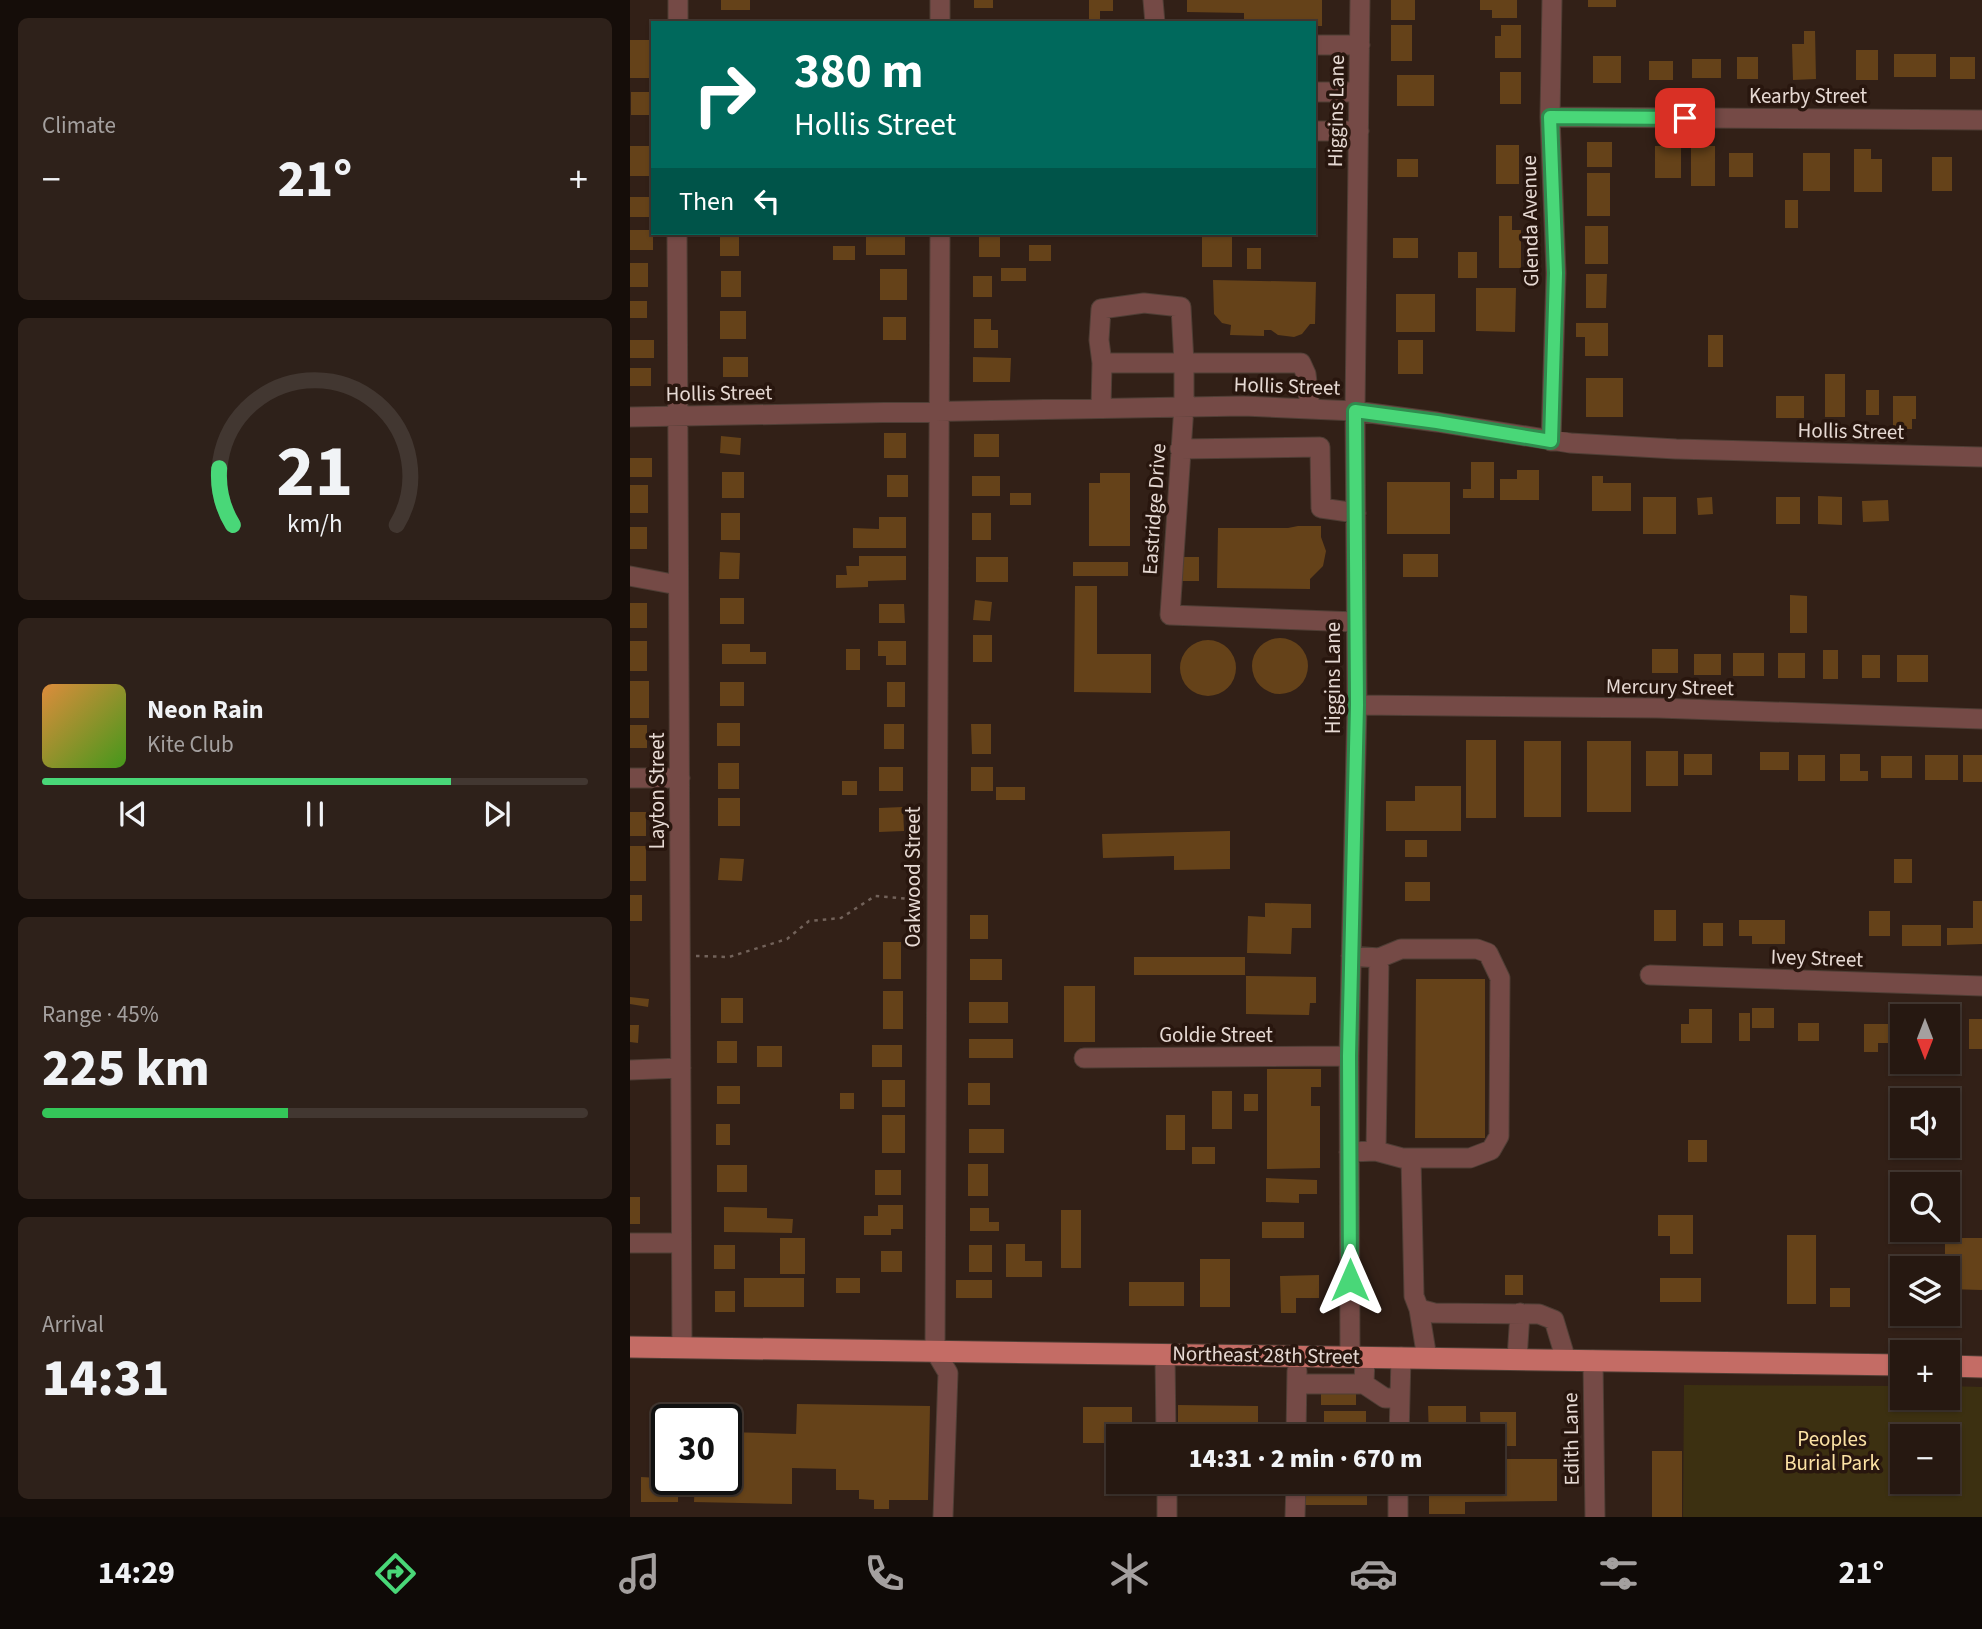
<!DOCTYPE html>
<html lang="en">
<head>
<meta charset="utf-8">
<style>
	:root { --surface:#261811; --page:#2e211a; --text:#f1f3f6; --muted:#a4a09f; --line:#423731; --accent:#49d778 }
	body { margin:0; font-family:"Source Sans 3",sans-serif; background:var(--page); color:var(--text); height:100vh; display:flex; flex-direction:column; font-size:26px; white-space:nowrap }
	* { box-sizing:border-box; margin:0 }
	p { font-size:23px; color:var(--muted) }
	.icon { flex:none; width:38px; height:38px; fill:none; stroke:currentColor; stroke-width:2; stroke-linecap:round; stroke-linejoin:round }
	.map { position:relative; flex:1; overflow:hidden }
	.panel { display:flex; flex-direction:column; gap:18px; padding:18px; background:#150d09; width:630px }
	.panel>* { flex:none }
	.top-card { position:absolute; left:21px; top:21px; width:665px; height:214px; border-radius:0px; box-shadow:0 2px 5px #0004,0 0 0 2px var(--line); background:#00695c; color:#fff; overflow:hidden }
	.needle { width:46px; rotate:180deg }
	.buttons { position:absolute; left:1260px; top:1004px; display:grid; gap:14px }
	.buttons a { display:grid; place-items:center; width:70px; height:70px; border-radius:0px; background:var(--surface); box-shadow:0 2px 5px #0004,0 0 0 2px var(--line); font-size:35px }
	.speed { position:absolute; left:21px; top:1404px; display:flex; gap:14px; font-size:35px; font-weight:700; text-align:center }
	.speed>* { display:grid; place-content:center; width:91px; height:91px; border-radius:50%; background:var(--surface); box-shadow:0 2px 5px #0004,0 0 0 2px var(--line); line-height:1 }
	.speed .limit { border:4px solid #111; border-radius:10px; background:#fff; color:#111 }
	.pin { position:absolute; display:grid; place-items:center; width:60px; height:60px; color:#fff; margin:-30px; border-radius:14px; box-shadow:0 4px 10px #0006 }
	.me { position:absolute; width:77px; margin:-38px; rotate:0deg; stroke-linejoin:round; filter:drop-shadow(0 0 5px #0008) }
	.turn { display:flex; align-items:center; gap:24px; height:147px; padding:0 28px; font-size:32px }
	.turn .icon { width:91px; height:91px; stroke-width:2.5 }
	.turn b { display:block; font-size:49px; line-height:60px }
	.then { display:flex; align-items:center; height:66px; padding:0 28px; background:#0003; gap:14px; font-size:26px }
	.big { font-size:52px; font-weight:800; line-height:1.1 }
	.panel .widget { flex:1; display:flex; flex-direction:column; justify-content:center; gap:10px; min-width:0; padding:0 24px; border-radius:10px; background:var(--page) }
	.panel .dial { align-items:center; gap:0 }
	.dial svg { height:182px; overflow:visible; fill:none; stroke:var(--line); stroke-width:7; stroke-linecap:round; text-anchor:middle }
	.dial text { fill:var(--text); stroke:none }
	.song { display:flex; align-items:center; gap:21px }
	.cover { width:84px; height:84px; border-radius:10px; background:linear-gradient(135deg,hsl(30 70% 55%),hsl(100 70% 35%)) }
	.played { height:7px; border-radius:4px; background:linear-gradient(90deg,var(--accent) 75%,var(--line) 75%) }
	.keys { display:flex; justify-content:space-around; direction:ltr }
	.heat { display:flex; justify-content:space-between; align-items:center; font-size:38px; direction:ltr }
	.charge { height:10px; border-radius:5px; background:linear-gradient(90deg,#34c759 45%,var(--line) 0) }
	.trip { position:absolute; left:476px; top:1424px; width:399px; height:70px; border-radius:0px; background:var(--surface); box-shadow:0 2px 5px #0004,0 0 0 2px var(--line); font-weight:800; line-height:70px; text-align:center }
	.dock { display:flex; height:112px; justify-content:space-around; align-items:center; background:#0f0a07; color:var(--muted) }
	.dock .icon { width:49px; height:49px }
	.dock .on { color:var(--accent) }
	.dock b { font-size:32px; color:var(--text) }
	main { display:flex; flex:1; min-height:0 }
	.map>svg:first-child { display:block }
	.green { fill:#3c3011; fill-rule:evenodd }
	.building { fill:#654219 }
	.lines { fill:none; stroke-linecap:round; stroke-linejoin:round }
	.minor-casing { stroke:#4f3e35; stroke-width:21 }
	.major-casing { stroke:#4f3e35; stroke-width:23 }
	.path { stroke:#72625a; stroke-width:2.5; stroke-dasharray:3.5 5; stroke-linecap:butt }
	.minor { stroke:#754a46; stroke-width:19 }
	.major { stroke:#c46c65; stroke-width:21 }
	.route-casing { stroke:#2f8c4e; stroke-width:18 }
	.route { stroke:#49d778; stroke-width:12 }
	.labels { text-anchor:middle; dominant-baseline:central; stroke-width:7; stroke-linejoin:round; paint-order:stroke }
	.street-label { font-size:21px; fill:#e6d9d3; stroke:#28160e }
	.park-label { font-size:21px; fill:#fce2a5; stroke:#28160e }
</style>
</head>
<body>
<main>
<section class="panel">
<div class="widget"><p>Climate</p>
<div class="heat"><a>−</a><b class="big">21°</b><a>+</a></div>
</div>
<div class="widget dial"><svg viewBox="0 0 100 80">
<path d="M14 69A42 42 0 1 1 86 69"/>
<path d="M14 69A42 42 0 0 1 8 44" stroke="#49d778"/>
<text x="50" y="56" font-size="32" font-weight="700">21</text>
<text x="50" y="72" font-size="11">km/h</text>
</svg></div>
<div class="widget">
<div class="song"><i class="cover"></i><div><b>Neon Rain</b><p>Kite Club</p></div></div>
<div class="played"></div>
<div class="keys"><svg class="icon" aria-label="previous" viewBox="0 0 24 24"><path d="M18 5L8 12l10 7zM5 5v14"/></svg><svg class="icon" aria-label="pause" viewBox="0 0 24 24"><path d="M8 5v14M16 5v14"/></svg><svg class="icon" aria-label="next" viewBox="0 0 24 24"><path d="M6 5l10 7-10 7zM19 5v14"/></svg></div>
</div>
<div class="widget"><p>Range · 45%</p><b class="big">225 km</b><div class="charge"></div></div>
<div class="widget"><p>Arrival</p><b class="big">14:31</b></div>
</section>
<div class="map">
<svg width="1352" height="1517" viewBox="0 0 1352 1517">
	<rect width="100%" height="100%" fill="#322017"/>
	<path class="green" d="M1054,1385L1272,1386V1398H1318V1386L1352,1387V1517H1053ZM1272,1437H1318V1482H1272Z"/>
	<path class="building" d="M91,0H120V10H91Z
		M344,0H363V8H344Z
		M459,0H483V11H470V19H459Z
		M557,0H692V26H684V23H614V13L557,12Z
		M761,0H785V20H761Z
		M850,0H887V18H862V10H850Z
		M958,0H986V7H958Z
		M761,25H782V61H761Z
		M871,25H891V58H865V36H871Z
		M1174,31H1185L1186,79L1163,80L1162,44H1174Z
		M0,40H19V78H0Z
		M1226,50H1248V80H1226Z
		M1264,54H1306V77H1264Z
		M963,56H991V83H963Z
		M1107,57H1128V79H1107Z
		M1320,57H1345V79H1320Z
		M1062,59H1091V78H1062Z
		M1019,61H1043V80H1019Z
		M870,72H891V104H870Z
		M767,75H804V106H767Z
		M1,92H23V115H1Z
		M957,142H982V167H957Z
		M866,145H889V184H866Z
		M0,146H23V176H0Z
		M1025,146H1051V178H1025Z
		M1061,146H1085V186H1061Z
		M1224,149H1241V159H1252V192H1224Z
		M1099,153H1123V177H1099Z
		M1173,153H1200V191H1173Z
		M1302,157H1322V191H1302Z
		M767,159H788V177H767Z
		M957,173H980V216H957Z
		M0,197H22V217H0Z
		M1155,200H1168V228H1155Z
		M869,216H882V230H891V268H869Z
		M955,226H978V264H955Z
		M0,230H23V250H0Z
		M90,233H109V256H90Z
		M236,233H275V255H236Z
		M572,233H602V267H572Z
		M349,234H370V257H349Z
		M763,238H788V258H763Z
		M399,245H421V261H399Z
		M203,246H225V260H203Z
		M617,248H631V269H617Z
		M828,252H847V278H828Z
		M0,263H18V287H0Z
		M371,268H396V281H371Z
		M250,269H277V300H250Z
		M91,271H111V297H91Z
		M956,274H977L976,308H956Z
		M343,276H362V297H343Z
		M583,280L686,282L685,324H680L672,334L664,337L648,335L641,330H634V336L600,335L601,325L592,323L584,314Z
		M846,288H886L885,332L846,331Z
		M766,294H805V332H766Z
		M0,301H17V318H0Z
		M90,311H116V339H90Z
		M253,317H276V340H253Z
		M344,319H361V330H368V348H344Z
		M946,323H978V356H955V337H946Z
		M1078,335H1093V367H1078Z
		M0,340H24V358H0Z
		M768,340H793V374H768Z
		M93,357H118V377H93Z
		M343,357L381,358L380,382H343Z
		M0,368H21V386H0Z
		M1195,374H1215V417H1195Z
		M956,378H993V417H956Z
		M1236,390H1249V415H1236Z
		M1146,396H1174V418H1146Z
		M1263,396H1286V419H1282V429H1263Z
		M254,433H276V458H254Z
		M344,434H369V457H344Z
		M91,436L111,438L110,455L90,453Z
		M0,458H22V477H0Z
		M841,462H864V498H833V489H841Z
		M887,470H909V500H870V479H887Z
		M92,472H114V498H92Z
		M470,473H500V546H459V483H470Z
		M257,475H278V497H257Z
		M342,476H370V496H342Z
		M962,476H973V483H1001V511H962Z
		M757,482H820V534H757Z
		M0,485H18V513H0Z
		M380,493H401V505H380Z
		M1188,496L1212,497V525L1188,524Z
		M1013,497H1046V534H1013Z
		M1082,497L1083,514L1068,515L1067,498Z
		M1146,497H1170V524H1146Z
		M1258,500L1259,521L1233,522L1232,501Z
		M91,513H110V540H91Z
		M342,513H361V540H342Z
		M249,517H276V548H223V528L249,529Z
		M668,526H691V537L696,551L693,566L680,579V589L587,588L588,528H658Z
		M0,527H17V549H0Z
		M90,552L110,553L109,579H89Z
		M773,554H808V577H773Z
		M229,556H276V580L238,581V587L206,588V575H217L216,566H229Z
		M346,557H378V582H346Z
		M548,557H569V581H548Z
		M443,562H498V576H443Z
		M445,586H467V654H521V693L444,692Z
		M1160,595L1177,596V633H1160Z
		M90,598H114V624H90Z
		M345,600L362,602L360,621L343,620Z
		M0,603H17V628H0Z
		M249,604H274L275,623H249Z
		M343,635H362V662H343Z
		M622 666a28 28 0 1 1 56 0a28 28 0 1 1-56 0Z
		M550 668a28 28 0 1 1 56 0a28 28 0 1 1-56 0Z
		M0,641H17V671H0Z
		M248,641H276V665H256V656H248Z
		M92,644H120V652H136V664H92Z
		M216,649H230V670H216Z
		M1022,649H1048V673H1022Z
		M1193,650H1208V679H1193Z
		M1103,653H1134V676H1103Z
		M1148,653H1175V678H1148Z
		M1064,654H1091V675H1064Z
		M1232,655H1250V678H1232Z
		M1267,655H1298V682H1267Z
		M0,681H19V718H0Z
		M90,682H114V706H90Z
		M257,682H275V707H257Z
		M87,723H110V746H87Z
		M254,724H274V749H254Z
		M341,724H361V754H342Z
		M0,725H17V748H0Z
		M836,740H866V818H836Z
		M894,741H931V817H894Z
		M957,741H1001V812H957Z
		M1016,751H1048V786H1016Z
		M1130,752H1159V770H1130Z
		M1054,754H1082V775H1054Z
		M1210,754H1230V771H1238V781H1210Z
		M1168,755H1195V781H1168Z
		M1295,755H1328V780H1295Z
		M1333,755H1352V782H1333Z
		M1251,756H1282V778H1251Z
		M88,763H109V789H88Z
		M249,767H273V791H249Z
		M341,767H363V791H341Z
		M212,781H227V795H212Z
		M785,786H831V831H756V801H785Z
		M366,787H395V800H366Z
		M88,798H110V826H88Z
		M273,807L274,831L249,832V808Z
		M0,812H16V836H0Z
		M600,831V869L544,870V856L473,858L472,834Z
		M775,840H797V857H775Z
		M0,846H16V881H0Z
		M90,858L114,859L112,881L88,880Z
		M1264,859H1282V883H1264Z
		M775,882H800V901H775Z
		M0,895H12V921H0Z
		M1343,901H1352V944L1317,945V928H1343Z
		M635,903L681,904V928H662L661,954L617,953L618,916L635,917Z
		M1024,910H1046V941H1024Z
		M1239,911H1260V936H1239Z
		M340,915H358V939H340Z
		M1109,920H1155V944H1122V936H1109Z
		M1073,923H1093V946H1073Z
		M1272,925H1311V946H1272Z
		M253,942H271V979H253Z
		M504,957H615V975H504Z
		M340,959H372V980H340Z
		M616,976L686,977V1003H680L679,1015L616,1014Z
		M786,979H855V1138H785Z
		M434,986H465V1042H434Z
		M253,991H273V1029H253Z
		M0,997L19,999L18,1007L0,1004Z
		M91,998H113V1023H91Z
		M339,1002H378V1023H339Z
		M1122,1008H1144V1028H1122Z
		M1059,1009H1082V1043H1051V1024H1059Z
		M1109,1013H1120V1041H1109Z
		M1339,1019H1352V1049H1339Z
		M1168,1023H1189V1041H1168Z
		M1234,1024H1259V1043H1248V1052H1234Z
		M0,1025H9L8,1043L0,1042Z
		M339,1039H383V1058H339Z
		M87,1041H107V1063H87Z
		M242,1045H272V1067H242Z
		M127,1046H152V1067H127Z
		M637,1069H691V1087H681V1106H690V1168L637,1169Z
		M252,1080H275V1107H252Z
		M338,1083H360V1105H338Z
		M87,1086H110V1104H87Z
		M582,1091H602V1129H582Z
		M210,1093H224V1109H210Z
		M614,1094H628V1111H614Z
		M252,1115H275V1153H252Z
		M536,1115H555V1150H536Z
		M86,1124H100V1145H86Z
		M339,1129H374V1153H339Z
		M1058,1140H1077V1162H1058Z
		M562,1147H585V1164H562Z
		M338,1164H358V1196H338Z
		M87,1165H117V1192H87Z
		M245,1170H271V1195H245Z
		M636,1178L687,1180V1194H669V1203L636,1202Z
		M0,1197H10V1224H0Z
		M248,1205H273V1229H261V1235H234V1216H248Z
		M94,1207L137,1208V1218L163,1219L162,1233L94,1232Z
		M340,1208H359V1222H369V1231H340Z
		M431,1210H451V1268H431Z
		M1028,1215H1063V1254H1040V1236H1028Z
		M632,1222H674V1238H632Z
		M1157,1235H1186V1304H1157Z
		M150,1238H175V1274H150Z
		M1315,1238H1352V1290L1318,1289V1269H1315Z
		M376,1244H395V1261H412V1277H376Z
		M84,1245H105V1269H84Z
		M339,1245H362V1272H339Z
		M251,1251H272V1272H251Z
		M570,1259H600V1307H570Z
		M689,1275V1298H666V1313H651L650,1276Z
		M875,1275H893V1295H875Z
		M114,1278H174V1307H114Z
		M206,1278H230V1293H206Z
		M1030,1278H1071V1302H1030Z
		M326,1280H362V1298H326Z
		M499,1282H554V1306H499Z
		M1200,1288H1220V1307H1200Z
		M85,1291H105V1312H85Z
		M691,1389H726V1405H691Z
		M167,1404L300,1406L298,1500H259V1509H244V1500L229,1499V1490H206V1469L162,1468V1504L64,1502L65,1479H96V1432L166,1434Z
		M548,1405L628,1406V1437H548Z
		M798,1406H836V1437H799Z
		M453,1407H502V1437H488V1443H453Z
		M694,1411H736V1435H694Z
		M850,1412H886V1446H871V1459H927V1501L835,1502V1514H799V1482H863V1437H851Z
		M1022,1451H1052V1517H1022Z
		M11,1477L48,1479V1502H11Z
		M673,1482H737V1505H673Z"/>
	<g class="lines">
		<defs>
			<path id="minor" d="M310,0V23
				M523,0L525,23
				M48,23V0
				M684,45H730
				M684,92H729
				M920,117L1352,120
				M684,131H729
				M47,233L52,1348
				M310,233L305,1351L318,1373L313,1517
				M471,408L472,363H554L551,307L514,303L471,309L469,340L472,363
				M680,409L676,374L671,363H554V406L540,615L726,622
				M0,417L614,406L725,411L807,422L940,443L1046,449L1352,457
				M921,441L926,273L920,117L922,0
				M550,449L690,447L691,508L726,513
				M0,576L48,585
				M727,705L1028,708L1352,719
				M0,778H50
				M1020,975L1352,986
				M454,1058L719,1056
				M0,1070L51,1068
				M746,1151L749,958
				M719,1152L746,1151L772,1158H840L861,1150L869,1136L870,978L858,953L847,949H771L749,958L721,956
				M781,1158L784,1296L789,1309L804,1313L909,1314L924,1320L936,1360
				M0,1243H51
				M789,1309L797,1358
				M535,1354L536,1437
				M720,1356L719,1056L727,705L725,411L730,0
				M887,1359L890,1313
				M963,1360L965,1517
				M667,1384H734L735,1357
				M734,1384L755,1398H770
				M666,1437L667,1371
				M769,1437L771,1357
				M537,1482V1517
				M665,1517L666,1482
				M768,1517V1482"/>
			<path id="major" d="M0,1347L1272,1365
				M1318,1366L1352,1367"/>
		</defs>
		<use href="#minor" class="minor-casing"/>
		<use href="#major" class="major-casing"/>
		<path class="path" d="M66,956L99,957L157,939L179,921L211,918L245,896L292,900"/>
		<use href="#minor" class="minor"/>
		<use href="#major" class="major"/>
	</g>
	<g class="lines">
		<defs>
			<path id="route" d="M720,1280L719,1056L727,705L725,411L807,422L921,441L926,273L920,117L1055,118"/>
		</defs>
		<use href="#route" class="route-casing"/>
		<use href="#route" class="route"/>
	</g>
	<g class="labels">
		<g class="street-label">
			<text x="1178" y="96">Kearby Street</text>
			<text transform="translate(706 111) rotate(-89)">Higgins Lane</text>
			<text transform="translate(900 221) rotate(-91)">Glenda Avenue</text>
			<text transform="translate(657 386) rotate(2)">Hollis Street</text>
			<text transform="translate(89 393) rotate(-1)">Hollis Street</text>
			<text transform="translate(1221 431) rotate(1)">Hollis Street</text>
			<text transform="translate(524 509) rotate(-86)">Eastridge Drive</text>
			<text transform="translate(703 678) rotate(-90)">Higgins Lane</text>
			<text transform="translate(1040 687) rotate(1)">Mercury Street</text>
			<text transform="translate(27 791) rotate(-90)">Layton Street</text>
			<text transform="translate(283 877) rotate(-90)">Oakwood Street</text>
			<text transform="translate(1187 958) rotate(2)">Ivey Street</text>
			<text x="586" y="1035">Goldie Street</text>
			<text transform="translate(636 1355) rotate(1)">Northeast 28th Street</text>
			<text transform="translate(941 1439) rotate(-91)">Edith Lane</text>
		</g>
		<g class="park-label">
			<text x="1202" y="1439">Peoples<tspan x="1202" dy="24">Burial Park</tspan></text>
		</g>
	</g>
</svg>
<div class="buttons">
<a><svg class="needle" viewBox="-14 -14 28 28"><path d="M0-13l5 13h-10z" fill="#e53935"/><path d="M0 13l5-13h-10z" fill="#a4a09f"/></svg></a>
<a><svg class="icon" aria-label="sound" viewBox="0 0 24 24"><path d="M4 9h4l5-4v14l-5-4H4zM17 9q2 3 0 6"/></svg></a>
<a><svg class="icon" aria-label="search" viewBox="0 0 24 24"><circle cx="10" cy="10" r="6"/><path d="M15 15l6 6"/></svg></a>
<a><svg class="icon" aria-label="layers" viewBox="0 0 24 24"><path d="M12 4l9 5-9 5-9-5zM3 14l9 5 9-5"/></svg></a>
<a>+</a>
<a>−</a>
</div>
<div class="speed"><div class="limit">30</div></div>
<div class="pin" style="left:1055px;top:118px;background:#d93025"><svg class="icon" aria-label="arrive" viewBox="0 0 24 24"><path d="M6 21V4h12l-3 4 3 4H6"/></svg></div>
<svg class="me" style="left:720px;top:1280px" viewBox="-20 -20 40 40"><path d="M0-17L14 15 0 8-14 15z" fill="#49d778" stroke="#fff" stroke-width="4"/></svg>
<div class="trip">14:31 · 2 min · 670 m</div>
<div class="top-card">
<div class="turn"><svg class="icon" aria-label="right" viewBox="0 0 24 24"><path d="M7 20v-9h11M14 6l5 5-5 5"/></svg><div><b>380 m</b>Hollis Street</div></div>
<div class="then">Then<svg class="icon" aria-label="left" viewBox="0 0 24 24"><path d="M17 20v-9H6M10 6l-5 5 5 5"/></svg></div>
</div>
</div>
</main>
<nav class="dock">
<b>14:29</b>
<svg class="icon on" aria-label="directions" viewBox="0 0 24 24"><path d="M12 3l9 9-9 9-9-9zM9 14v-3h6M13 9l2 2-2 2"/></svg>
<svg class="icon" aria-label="music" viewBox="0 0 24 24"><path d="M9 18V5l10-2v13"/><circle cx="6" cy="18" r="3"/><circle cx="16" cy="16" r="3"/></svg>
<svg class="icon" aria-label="phone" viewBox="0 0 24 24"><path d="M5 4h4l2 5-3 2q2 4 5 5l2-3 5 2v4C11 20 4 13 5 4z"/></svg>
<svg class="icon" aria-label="climate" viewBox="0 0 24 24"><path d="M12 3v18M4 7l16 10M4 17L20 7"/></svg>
<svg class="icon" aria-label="car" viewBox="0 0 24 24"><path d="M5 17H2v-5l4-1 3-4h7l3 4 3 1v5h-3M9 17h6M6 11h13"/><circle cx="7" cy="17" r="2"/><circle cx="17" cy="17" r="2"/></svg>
<svg class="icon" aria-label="filters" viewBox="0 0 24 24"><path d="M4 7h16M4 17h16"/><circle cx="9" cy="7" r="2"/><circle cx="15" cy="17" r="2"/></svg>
<b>21°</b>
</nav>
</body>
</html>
